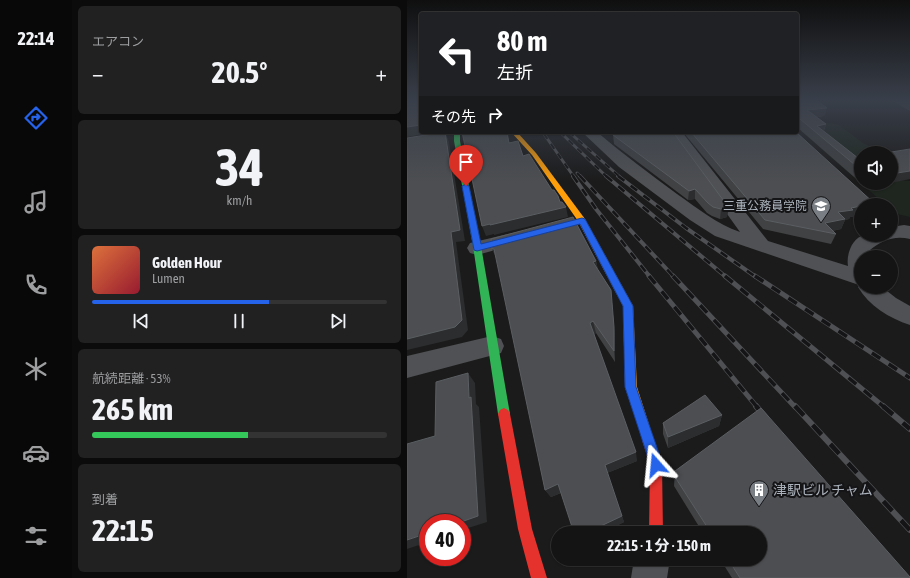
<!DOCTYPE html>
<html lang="ja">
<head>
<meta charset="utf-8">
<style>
	:root { --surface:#141414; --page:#212122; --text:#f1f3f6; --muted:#9d9ea0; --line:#333334; --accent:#2563eb }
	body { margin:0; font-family:"Asap Condensed","Noto Sans JP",sans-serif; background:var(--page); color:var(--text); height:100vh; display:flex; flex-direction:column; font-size:15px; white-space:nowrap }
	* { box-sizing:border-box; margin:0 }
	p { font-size:13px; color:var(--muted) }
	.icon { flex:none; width:22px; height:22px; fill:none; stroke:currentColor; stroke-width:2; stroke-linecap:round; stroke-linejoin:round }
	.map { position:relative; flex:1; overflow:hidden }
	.panel { display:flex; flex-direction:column; gap:6px; padding:6px; background:#0b0b0b; width:335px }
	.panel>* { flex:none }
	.banner { position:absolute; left:12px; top:12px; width:380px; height:122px; border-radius:4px; box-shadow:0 1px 3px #0004,0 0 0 1px var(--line); background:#202124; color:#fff; overflow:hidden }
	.fabs { position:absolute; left:447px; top:146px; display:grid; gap:8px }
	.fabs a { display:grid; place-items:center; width:44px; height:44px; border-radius:50%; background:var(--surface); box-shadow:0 1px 3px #0004,0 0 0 1px var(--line); font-size:20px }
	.speed { position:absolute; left:12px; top:514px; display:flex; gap:8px; font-size:20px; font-weight:700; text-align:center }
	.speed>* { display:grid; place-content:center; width:52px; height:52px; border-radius:50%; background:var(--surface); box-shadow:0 1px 3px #0004,0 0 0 1px var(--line); line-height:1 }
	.speed .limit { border:6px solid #d22; background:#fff; color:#111 }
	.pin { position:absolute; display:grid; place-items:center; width:34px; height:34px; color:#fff; margin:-41px -17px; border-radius:50% 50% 50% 0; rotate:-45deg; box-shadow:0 0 4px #0007 }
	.pin .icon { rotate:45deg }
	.me { position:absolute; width:44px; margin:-22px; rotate:342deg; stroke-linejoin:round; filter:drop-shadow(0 0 3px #0008) }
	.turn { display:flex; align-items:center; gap:14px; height:84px; padding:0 12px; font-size:18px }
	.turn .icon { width:52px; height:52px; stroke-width:2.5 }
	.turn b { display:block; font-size:28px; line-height:34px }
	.then { display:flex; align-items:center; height:38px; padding:0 12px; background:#0003; gap:8px; font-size:15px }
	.big { font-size:30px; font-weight:700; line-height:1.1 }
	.panel .widget { flex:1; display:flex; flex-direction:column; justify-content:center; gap:6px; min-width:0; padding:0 14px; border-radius:6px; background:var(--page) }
	.panel .dial { align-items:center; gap:0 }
	.dial b { font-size:52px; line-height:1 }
	.song { display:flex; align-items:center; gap:12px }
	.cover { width:48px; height:48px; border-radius:6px; background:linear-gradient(135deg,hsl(20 70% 55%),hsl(350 70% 35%)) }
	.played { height:4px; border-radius:2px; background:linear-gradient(90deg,var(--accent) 60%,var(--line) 60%) }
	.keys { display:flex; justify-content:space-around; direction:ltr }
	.heat { display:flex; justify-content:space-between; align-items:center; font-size:22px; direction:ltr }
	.charge { height:6px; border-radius:3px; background:linear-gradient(90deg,#34c759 53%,var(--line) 0) }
	.trip { position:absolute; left:144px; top:526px; width:216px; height:40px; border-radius:20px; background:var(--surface); box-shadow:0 1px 3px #0004,0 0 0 1px var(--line); font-weight:700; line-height:40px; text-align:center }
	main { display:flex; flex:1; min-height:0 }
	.tab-bar { display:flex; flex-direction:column; width:72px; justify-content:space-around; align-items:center; background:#080808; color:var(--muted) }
	.tab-bar .icon { width:28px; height:28px }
	.tab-bar .selected { color:var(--accent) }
	.tab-bar b { font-size:18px; color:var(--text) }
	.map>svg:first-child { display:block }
	.green { fill:#1e261f }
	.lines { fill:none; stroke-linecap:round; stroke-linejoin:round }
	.street { fill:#4f5154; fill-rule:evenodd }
	.fast { fill:#30b455; fill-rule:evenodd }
	.slow { fill:#ff9f0a; fill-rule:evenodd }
	.jam { fill:#e5322d; fill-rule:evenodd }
	.rail-far3-casing { stroke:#4f5053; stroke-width:3 }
	.rail-far2-casing { stroke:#4f5053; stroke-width:4 }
	.rail-far1-casing { stroke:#4f5053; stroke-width:5 }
	.rail-casing { stroke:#4f5053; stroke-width:6 }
	.rail-far3 { stroke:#151517; stroke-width:2; stroke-dasharray:6; stroke-linecap:butt }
	.rail-far2 { stroke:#151517; stroke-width:2.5; stroke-dasharray:8; stroke-linecap:butt }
	.rail-far1 { stroke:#151517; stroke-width:3.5; stroke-dasharray:10; stroke-linecap:butt }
	.rail { stroke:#151517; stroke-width:4.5; stroke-dasharray:13; stroke-linecap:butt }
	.wall { fill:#404244 }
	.shaded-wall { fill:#2c2d2e }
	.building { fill:#4c4e51; stroke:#5b5e62 }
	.route { fill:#2563eb; stroke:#184099 }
	.labels { text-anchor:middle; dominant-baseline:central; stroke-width:4; stroke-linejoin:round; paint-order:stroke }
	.poi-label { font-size:12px; fill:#acb3bc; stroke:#151517; text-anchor:end }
	.near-poi-label { font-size:14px; fill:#acb3bc; stroke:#151517; text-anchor:start }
</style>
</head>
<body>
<main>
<nav class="tab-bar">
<b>22:14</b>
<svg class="icon selected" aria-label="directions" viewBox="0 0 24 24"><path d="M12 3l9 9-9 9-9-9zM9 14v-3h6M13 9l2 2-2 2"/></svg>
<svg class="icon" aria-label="music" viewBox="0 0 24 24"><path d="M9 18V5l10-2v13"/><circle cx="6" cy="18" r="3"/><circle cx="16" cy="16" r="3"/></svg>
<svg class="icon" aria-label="phone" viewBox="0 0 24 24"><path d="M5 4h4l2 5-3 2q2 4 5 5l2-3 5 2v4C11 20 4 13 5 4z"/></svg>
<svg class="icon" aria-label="climate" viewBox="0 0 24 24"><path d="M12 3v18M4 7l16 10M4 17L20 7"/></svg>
<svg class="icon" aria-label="car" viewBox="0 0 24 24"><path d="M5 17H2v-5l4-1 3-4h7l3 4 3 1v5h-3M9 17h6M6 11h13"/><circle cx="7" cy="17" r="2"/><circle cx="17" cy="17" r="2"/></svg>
<svg class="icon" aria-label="filters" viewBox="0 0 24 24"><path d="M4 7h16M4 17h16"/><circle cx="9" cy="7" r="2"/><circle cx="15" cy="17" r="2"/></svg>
</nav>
<section class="panel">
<div class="widget"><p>エアコン</p>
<div class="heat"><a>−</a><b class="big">20.5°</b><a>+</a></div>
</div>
<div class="widget dial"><b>34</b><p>km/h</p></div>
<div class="widget">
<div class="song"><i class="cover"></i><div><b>Golden Hour</b><p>Lumen</p></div></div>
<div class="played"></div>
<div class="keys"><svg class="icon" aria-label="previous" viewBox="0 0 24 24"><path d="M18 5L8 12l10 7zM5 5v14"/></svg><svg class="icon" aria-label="pause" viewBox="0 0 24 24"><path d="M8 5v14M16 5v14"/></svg><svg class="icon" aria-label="next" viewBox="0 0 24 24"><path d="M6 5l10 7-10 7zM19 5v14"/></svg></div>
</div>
<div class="widget"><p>航続距離 · 53%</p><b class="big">265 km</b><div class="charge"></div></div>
<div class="widget"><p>到着</p><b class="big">22:15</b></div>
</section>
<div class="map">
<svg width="503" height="578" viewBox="0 0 503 578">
	<rect width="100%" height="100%" fill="#1b1b1b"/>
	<path class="green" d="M423,123L432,125L456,143L471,150L472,153H454V183H484V180L503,181V217L490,214L484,210V205H479L412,147L410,143L412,124Z"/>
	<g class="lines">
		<path class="street" d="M175,132H190C216,154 243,174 270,194C290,208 310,224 333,232L261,132H275L361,241L441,266C439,255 445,237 458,235C466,234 476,235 484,235V227L497,225L503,226V239C488,235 474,240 462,251L461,257H454V287H475L489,298L503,306V325C482,318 462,306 451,287L452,285L308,236L283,220L212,167Z
			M114,231L121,233L124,237L121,241L70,255L63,253L60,248L63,243Z
			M85,336L94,339L97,346L94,353L0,378V356Z
			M227,559H263L260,578H224Z"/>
		<path class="fast" d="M47,132H53V141L74,246L103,414L101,418L97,420L93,418L91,414L66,246L47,141Z"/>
		<path class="slow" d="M104,132H110L129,153L178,219L226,306L230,387L247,440L245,444L241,446L237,444L218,387L216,306L171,221L125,155Z"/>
		<path class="jam" d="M97,408L101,410L103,414L125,529L140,578H124L111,529L91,414L93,410Z
			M241,434L245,436L255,465L256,533H242L243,465L235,440L237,436Z"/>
		<defs>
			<path id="rail-far3" d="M153,132L200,177
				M162,132L213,177
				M137,134L167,177
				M170,173L174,177"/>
			<path id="rail-far2" d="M166,176L189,209L243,277
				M173,176L267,277
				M199,176L319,277
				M211,176L279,228L349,277"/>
			<path id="rail-far1" d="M242,276L350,407
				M266,276L388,407
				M318,276L477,407
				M348,276L503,378"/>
			<path id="rail" d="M349,406L359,418
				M388,406L503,530
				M476,406L503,429"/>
		</defs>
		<use href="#rail-far3" class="rail-far3-casing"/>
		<use href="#rail-far2" class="rail-far2-casing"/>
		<use href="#rail-far1" class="rail-far1-casing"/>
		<use href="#rail" class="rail-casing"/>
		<use href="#rail-far3" class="rail-far3"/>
		<use href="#rail-far2" class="rail-far2"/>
		<use href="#rail-far1" class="rail-far1"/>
		<use href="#rail" class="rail"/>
	</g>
	<path class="wall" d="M390,101L420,108L417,116L409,117L419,124L417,131L451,158L454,157V183L391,128H390Z
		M486,101H503V111Z
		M222,132H266L320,217L313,219L305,216L300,213L288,199L281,200L207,144L206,135L222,133Z
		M276,132H389L454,205V215L443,217L442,219L438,220L434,229L425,231L429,234L424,244L356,229Z
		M455,183H483L460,188Z
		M85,249L189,261L191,270L204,290L208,339V362L189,333L187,334L230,461L200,473L217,522L195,533H167L154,493L144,497L138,490L90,259Z
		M315,415L312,426L261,448L256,434V423Z
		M268,471L503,578H325L313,559H353V533H296L267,486Z"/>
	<path class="shaded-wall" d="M420,108L417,116L398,119L400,110Z
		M419,124L416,133L410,126Z
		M14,125V132H29L0,137V127Z
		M38,132L42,142L58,241L49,242L61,330L55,337L0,350V339Z
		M503,171V179L484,183V174Z
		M462,183H483L460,188Z
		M288,189V199L281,200L282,191Z
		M454,206V215L443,217L442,219L438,220L434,229L419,232L418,223L431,212L444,208Z
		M159,207L161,217L87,235V234L79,236L75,226Z
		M322,208L320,217L313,219L314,209Z
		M85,249H87L91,262Z
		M189,261L192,274L186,262Z
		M204,290L208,339V362L207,351Z
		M186,321L189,333L185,335L183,323Z
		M61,373L68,383L69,404L72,407L80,522L55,530V523H51L62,398Z
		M315,415L312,426L261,448V437Z
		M229,452L230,461L200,473L198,465Z
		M151,484L156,492L144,497L138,490Z
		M215,516L217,522L195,533H179Z
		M21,533V542L0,549V540Z"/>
	<path class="building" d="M0,101H14V125L0,127Z
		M390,101H411L420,108L400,110L419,124L410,126L451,158L454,157V170L393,119H391V122H390Z
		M38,132L53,230L44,232L55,320L48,327L0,339V138Z
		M55,132H100L102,143L111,141L116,156L122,154L145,190H147L151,196L153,202H155L159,207L83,225V224L75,226Z
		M227,132H266L322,208L314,209L306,207L301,203L288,189L282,191L206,135Z
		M284,132H389L468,204L460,205H454V206L444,208L446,210L431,212L438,219L418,223L429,234L358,220Z
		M503,149V171L484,174V153H478Z
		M166,217L189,261L186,262L204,290L207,327V351L186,321L183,323L229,452L198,465L215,516L179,533H167L151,484L138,490L87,249H85L84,239Z
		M61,373L62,398L64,397L71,516L51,523H21V533L0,540V444L28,436L29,382Z
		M298,395L315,415L261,437L256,423Z
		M354,408L503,577V578H333L321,559H353V533H304L268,477V471Z"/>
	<linearGradient id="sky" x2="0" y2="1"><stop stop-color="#0f0f0f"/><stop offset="0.55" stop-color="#393f4a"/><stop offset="1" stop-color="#393f4a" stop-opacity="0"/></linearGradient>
	<rect width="503" height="182" fill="url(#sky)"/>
	<path class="route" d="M59,184L62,186L74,244L175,218L178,219L226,306L229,387L256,465L254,470L249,471L245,470L218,387L216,306L173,224L70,251L67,250L55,186Z"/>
	<defs>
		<symbol id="school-pin" viewBox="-11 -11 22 30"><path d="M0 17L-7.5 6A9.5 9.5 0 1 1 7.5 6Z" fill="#797e84" stroke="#151517"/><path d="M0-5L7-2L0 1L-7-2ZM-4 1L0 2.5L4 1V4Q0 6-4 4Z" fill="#fff"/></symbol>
		<symbol id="building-pin" viewBox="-11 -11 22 30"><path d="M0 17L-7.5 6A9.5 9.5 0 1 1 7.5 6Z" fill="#797e84" stroke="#151517"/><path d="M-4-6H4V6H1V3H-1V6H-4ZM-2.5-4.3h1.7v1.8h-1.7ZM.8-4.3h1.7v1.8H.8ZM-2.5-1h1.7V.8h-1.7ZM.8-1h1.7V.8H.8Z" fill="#fff"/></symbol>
	</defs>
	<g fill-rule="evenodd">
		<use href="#school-pin" x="403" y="195" width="22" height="30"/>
		<use href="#building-pin" x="341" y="479" width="22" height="30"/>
	</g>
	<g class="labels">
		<g class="poi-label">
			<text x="400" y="206">三重公務員学院</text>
		</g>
		<g class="near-poi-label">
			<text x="366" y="490">津駅ビル チャム</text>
		</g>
	</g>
</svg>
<div class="fabs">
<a><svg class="icon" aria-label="sound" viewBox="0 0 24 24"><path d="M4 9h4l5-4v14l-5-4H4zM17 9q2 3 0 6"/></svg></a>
<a>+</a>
<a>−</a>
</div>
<div class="speed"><div class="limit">40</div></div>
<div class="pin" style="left:59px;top:186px;background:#d93025"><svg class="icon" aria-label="arrive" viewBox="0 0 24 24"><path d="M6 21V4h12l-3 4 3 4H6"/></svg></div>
<svg class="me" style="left:249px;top:465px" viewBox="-20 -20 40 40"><path d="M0-17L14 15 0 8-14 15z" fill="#2563eb" stroke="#fff" stroke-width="4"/></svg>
<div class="trip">22:15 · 1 分 · 150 m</div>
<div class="banner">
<div class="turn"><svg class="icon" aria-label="left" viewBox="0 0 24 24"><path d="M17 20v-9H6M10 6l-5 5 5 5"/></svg><div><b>80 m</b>左折</div></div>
<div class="then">その先<svg class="icon" aria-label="right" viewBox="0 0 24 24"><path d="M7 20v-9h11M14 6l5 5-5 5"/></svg></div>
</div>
</div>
</main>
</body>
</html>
